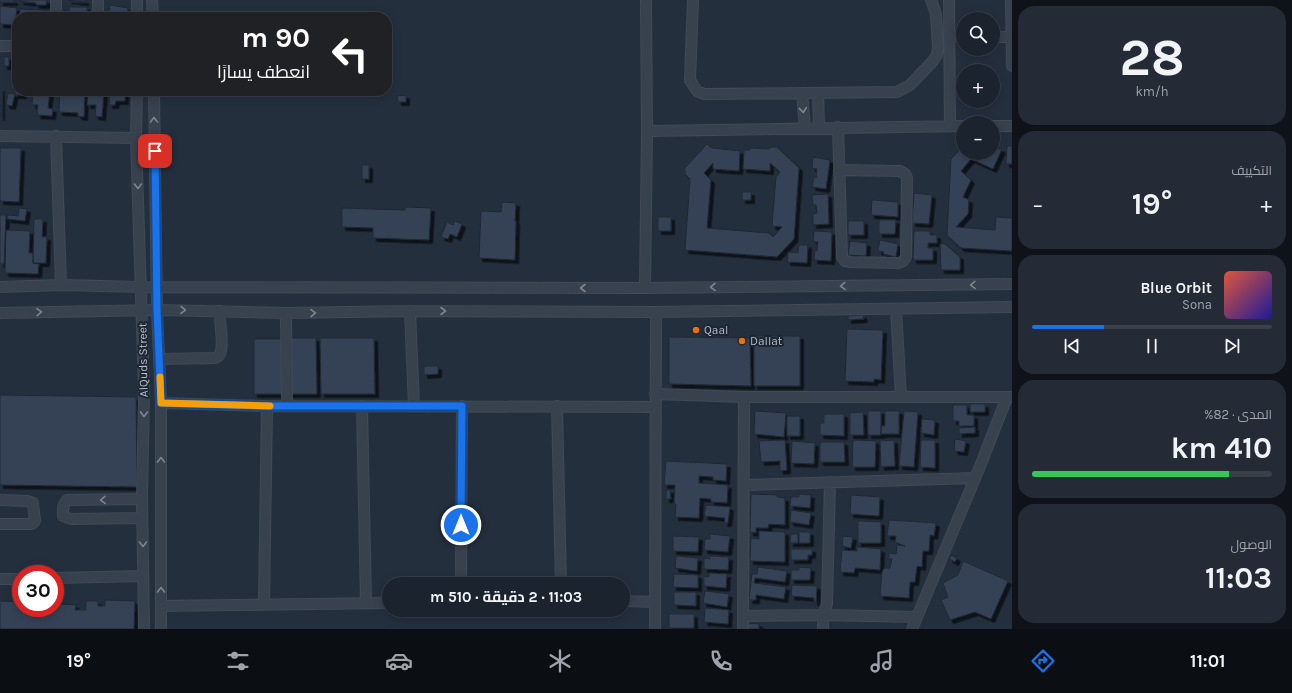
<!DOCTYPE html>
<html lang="ar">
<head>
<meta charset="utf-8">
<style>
	:root { --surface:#1b232e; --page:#242b36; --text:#f1f3f6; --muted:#a0a4aa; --line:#39404a; --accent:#1a73e8 }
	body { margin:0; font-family:Karla,Cairo,sans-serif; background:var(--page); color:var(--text); direction:rtl; height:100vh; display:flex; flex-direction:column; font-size:15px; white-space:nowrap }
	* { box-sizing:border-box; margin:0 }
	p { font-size:13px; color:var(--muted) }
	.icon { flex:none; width:22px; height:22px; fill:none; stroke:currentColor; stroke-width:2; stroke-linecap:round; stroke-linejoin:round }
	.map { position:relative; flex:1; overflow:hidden; direction:ltr }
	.panel { display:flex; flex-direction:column; gap:6px; padding:6px; background:#0f1319; width:280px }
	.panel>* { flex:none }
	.hud { position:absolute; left:12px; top:12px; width:380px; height:84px; border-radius:16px; box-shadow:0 2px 10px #0003,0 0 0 1px var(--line); direction:rtl; background:#202124; color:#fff; overflow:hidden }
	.fabs { position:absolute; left:956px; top:12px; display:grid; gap:8px }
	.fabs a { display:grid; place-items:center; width:44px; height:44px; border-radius:50%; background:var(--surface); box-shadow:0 2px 10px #0003,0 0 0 1px var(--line); font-size:20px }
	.speed { position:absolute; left:12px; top:565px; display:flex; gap:8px; font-size:20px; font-weight:700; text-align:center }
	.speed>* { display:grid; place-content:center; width:52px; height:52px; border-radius:50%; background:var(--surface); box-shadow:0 2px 10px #0003,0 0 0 1px var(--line); line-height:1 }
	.speed .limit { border:6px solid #d22; background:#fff; color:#111 }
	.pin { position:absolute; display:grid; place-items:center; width:34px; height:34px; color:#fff; margin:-17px; border-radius:8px; box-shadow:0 2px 6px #0006 }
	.me { position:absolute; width:44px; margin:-22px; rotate:0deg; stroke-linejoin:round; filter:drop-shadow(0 0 3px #0008) }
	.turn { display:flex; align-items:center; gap:14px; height:84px; padding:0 16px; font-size:18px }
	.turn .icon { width:52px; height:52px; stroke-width:2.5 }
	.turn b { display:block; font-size:28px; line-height:34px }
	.big { font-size:30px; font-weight:700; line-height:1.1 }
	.panel .tile { flex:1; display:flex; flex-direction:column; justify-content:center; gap:6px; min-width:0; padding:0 14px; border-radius:16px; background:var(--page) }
	.panel .dial { align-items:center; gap:0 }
	.dial b { font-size:52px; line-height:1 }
	.song { display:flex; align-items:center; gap:12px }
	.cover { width:48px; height:48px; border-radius:6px; background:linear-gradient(135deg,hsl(10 70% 55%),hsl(240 70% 35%)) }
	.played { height:4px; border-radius:2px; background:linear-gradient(90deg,var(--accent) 30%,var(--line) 30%) }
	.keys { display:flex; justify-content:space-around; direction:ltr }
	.heat { display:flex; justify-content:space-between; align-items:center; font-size:22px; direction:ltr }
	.charge { height:6px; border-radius:3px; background:linear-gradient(90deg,#34c759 82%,var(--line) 0) }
	.trip { position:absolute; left:382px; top:577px; width:248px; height:40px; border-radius:20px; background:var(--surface); box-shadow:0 2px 10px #0003,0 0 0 1px var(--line); font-weight:700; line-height:40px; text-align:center; direction:rtl }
	.dock { display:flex; height:64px; justify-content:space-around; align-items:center; background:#0b0e12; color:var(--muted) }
	.dock .icon { width:28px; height:28px }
	.dock .active { color:var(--accent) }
	.dock b { font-size:18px; color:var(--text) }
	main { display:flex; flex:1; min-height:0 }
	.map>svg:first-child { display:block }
	.building { fill:#364354; stroke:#1f2835; filter:url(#shadow) }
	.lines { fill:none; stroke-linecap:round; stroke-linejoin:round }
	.minor-casing { stroke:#414a57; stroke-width:12 }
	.minor { stroke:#38414e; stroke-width:10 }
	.oneway { stroke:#7c8592 }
	.route-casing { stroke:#114b97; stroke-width:10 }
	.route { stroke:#1a73e8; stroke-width:7 }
	.slow { stroke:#f59e0b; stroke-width:7 }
	.food-dot { fill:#e8710a; stroke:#1d2633; stroke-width:1.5 }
	.labels { text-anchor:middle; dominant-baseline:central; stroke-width:4; stroke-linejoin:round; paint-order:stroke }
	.poi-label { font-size:12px; fill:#b4bcc9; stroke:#1d2633; text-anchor:start }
	.street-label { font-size:12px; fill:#b4bcc9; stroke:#1d2633 }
</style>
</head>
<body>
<main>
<section class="panel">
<div class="tile dial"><b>28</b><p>km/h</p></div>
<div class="tile"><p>التكييف</p>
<div class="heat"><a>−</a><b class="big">19°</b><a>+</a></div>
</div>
<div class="tile">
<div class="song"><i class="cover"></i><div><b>Blue Orbit</b><p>Sona</p></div></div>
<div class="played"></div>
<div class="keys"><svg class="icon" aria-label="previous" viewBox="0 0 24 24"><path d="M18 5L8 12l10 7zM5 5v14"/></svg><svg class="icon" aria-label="pause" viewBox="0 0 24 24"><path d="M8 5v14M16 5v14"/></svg><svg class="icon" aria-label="next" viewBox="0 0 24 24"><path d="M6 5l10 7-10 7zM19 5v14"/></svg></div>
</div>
<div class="tile"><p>المدى · 82%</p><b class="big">410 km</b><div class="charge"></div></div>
<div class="tile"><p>الوصول</p><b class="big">11:03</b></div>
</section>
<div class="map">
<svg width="1012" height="629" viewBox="0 0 1012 629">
	<defs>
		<filter id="shadow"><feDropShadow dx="3.5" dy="3.5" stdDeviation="0" flood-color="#0009"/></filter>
	</defs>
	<rect width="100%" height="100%" fill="#242f3e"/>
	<path class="building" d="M0,0H14V2H0Z
		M20,0H47L46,5H36V3L20,1Z
		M68,0H85V2Z
		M110,5L128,8L126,17H108Z
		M0,6L17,8L15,25L0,24Z
		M69,7H87V17H69Z
		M20,9L44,10V17H20Z
		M4,57H9V66H4Z
		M12,61H17V81H12Z
		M0,88H1V117H0Z
		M15,90L23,91V95H15Z
		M33,91H50L48,108L53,109L52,116L37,115L38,105H32Z
		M60,91H85L84,117L78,116V113L59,112Z
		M88,91H104L102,117L95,116L96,105H87Z
		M110,91H125V101H116L115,105H109Z
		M8,93L15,94L12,106L6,105Z
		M406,95V102H398L397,96Z
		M707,144L712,148L740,151L739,171L713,169V163L704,173L711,180L707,228L769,233L773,237L782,227L772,226L776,177L780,172L770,163V171L743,169L744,150H749L751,148L769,149L771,147H777L799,168L794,239L777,257L685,250L690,179L685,174V168Z
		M1007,146H1012V164H1006Z
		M962,147H963V153H993V148L1002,149L993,169L971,159L961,171L971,180L963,197L969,200L968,214L956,227L995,230L996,217L1012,218V251L961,248L947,235L951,159Z
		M0,148H21L19,202L0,201Z
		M813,157L830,160L826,189L812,187L814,177L816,178L817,169L812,168Z
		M362,165H369V179H362Z
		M742,192H751V200H742Z
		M914,193L932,195L929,224L912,223Z
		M828,194L829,224L813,225V214L817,213L816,205H813L812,195Z
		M872,200L898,202V217L871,215Z
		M502,202L516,203L515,221H516L515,260L479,258L481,211L501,212Z
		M405,207L431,208L429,240L373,238V228L342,227V208L405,210Z
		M19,208L27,209L25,221L7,219L8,215L18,216Z
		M0,215H6L4,264H0Z
		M658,217H671V231H658Z
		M34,219H43L42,237H47L46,263H33Z
		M879,220H896L895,234H879Z
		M455,221L462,224L457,237L450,234L448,239L441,237L447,222L453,225Z
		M848,221H864V235H848Z
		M6,230L30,231L29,253H33V263L39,264L38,274L5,273Z
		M814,231L832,232L831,261L814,260L815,250L817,251L818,242L813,241Z
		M914,231H930V235H937V243H928V248H933V260H913Z
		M880,240L898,244L896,257L883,254L884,252L878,251Z
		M850,241L867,243L866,256L848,255Z
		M940,244H945L960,257V270H941Z
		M799,245H808L807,263L787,262L788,252L798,253Z
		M863,315L864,319L848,320V316Z
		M847,329L883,330L881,380L874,379V382L845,381Z
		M754,336H800V386H754Z
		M669,337L750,338L751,386L669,384Z
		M286,338H316L317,394H287Z
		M320,338H374L375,394H321Z
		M254,339H284L285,394H254Z
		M424,366H438V374L424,375Z
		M0,395L136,397L137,487L0,485Z
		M970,404H985V412H970Z
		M953,405H967V415H974V426H959V421H953Z
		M755,411L786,413L784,437L754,434Z
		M868,411H881V435H868Z
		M885,411H899V434H881V426H885Z
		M904,411L918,412L914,467L899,466Z
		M863,412L864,435H850V413Z
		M824,414H844V436L820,435V423H824Z
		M787,416H800V436H787Z
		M922,419L935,420L934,435L921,433Z
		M975,427V433L959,434V428Z
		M955,439L966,441L964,452L954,451Z
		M785,440L787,470L780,471V461L761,462L759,441Z
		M853,440L876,441L875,467H852Z
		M894,440L895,466L881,467L880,441Z
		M921,440H935V468L920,467Z
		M792,441L815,443L814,464L791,463Z
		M820,442H844L845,462H820Z
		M666,461L727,464L726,481L713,480V477L699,476V483L728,485L727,503L711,502V499L700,498L699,518L675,517L676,504H674L675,485H664Z
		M666,490H670L671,499H666Z
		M751,494L777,495V497L785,498V525L769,524L768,528H756V533L750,532Z
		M799,494L811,495L810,508L790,506L791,497H799Z
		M851,495L880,497L879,516L850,514Z
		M706,505L730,507L728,523H724L725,518L704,516Z
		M791,510L811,513L809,525L790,522Z
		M889,520L936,523L934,536L930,535L929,551H923L922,567L917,566L915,582H910L909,598L880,596L882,572L884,568H890L892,559H889V553L896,554L897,545L905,546L895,542L896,536H887Z
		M858,521L881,522V543H858Z
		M759,531L785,532V562L750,561L751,538L759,539Z
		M799,532H810V543H799Z
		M710,534L730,536L728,552L704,550L705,539H710Z
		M791,534H798V543H790Z
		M673,536L699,537L698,552L673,551Z
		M843,536L853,537L851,548L842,546Z
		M857,547L881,549L880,570L855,568L854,573L840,572L842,550L857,551Z
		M791,549H812V555H808V560H791Z
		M951,555L957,558L955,562L949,559Z
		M676,556L698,558L697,571L675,568Z
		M710,556L729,557L728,570L704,569V558L710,559Z
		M963,561L1008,581L991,619L975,612L950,620L941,600L948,597L943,583L958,575Z
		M758,567L787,571L785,582L755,578L754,583L786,587L784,599L756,595V600H749L752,574H757Z
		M799,567L811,568L810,580H791V570H799Z
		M709,573L727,574L726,588L704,586V576L709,577Z
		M674,574L698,575V588L673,587Z
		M792,585L817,586L816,602H814V598L791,596Z
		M705,591L729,594L727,607L703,603Z
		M674,592H696V606L674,605Z
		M105,600L135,601L134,629H0V601L21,602V608H55V603H59V604L76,605L75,610H86V601H98V606H105Z
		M705,608L729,610L728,624L704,622Z
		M669,614H694V628H669Z
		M749,623L759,624V629H748Z"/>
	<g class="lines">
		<defs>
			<path id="minor" d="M56,0V17
				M98,0V17
				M137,0V17
				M152,0L153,17
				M693,0L690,80L697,91L704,94L897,92L910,85L933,61L937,55L938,47L936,14L931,0
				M949,0L950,126
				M1011,0L1012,66
				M949,35L963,36
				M993,37H1011
				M0,46H17
				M137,91L136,138L144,389L142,499L144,629
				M154,91L157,310L161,403V629
				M802,93L805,128
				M818,93L819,128
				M993,126H1012
				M838,127L842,257L845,261L850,262L899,263L903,261L906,257L907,178L905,174L900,171L839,170
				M647,131L963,126
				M0,136L136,138
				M56,136L61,285
				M0,287L61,285L141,287L645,288L1012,284
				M645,288L647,131L646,0
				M896,309L901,397
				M410,311L414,406
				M0,313L157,310L286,313L410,311L656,312L1012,307
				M286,313L287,406
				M159,359L215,358C217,357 219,356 220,354C224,346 220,321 219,311
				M655,394L744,397H1012
				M161,403L267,406L655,407
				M362,406L366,603
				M557,406L561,584
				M744,485L975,478
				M142,499L67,500C62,505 63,510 63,516L71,519L142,518
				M0,500L27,501L33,503L35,521L32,524H0
				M55,578L143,576
				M0,579H21
				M461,584L462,406
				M623,601L655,602
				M264,605L267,406
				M161,606L389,603
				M743,616L823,615L827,604L830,482
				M655,629L656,312
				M743,629L744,397
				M823,629V615L917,617
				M912,629L981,464L1007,397"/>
		</defs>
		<use href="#minor" class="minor-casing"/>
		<use href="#minor" class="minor"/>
	</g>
	<defs><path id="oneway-chevron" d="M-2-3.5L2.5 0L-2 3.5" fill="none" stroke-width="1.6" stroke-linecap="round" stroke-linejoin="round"/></defs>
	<g class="oneway">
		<use href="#oneway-chevron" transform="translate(803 110) rotate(84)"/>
		<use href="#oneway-chevron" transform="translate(154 120) rotate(-91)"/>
		<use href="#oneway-chevron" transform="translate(138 186) rotate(88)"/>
		<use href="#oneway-chevron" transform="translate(973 285) rotate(179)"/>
		<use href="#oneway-chevron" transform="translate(843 286) rotate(179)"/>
		<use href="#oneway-chevron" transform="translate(713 287) rotate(179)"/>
		<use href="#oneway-chevron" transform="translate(583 288) rotate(-180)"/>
		<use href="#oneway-chevron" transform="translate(183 310) rotate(1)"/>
		<use href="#oneway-chevron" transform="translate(443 311)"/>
		<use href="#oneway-chevron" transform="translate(39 312) rotate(-1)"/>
		<use href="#oneway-chevron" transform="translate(313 313) rotate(-1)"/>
		<use href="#oneway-chevron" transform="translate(144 414) rotate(91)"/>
		<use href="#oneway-chevron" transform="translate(161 460) rotate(-90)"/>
		<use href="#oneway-chevron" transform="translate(103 500) rotate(179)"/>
		<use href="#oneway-chevron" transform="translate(143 544) rotate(89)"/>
		<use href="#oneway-chevron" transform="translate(161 590) rotate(-90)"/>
	</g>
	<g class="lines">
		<defs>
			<path id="route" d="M155,151L157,310L161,403L267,406H462L461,525"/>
		</defs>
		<use href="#route" class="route-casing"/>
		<use href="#route" class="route"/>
		<path class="slow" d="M160,377L161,403L270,406"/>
	</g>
	<g class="food-dot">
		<circle cx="696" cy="330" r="4"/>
		<circle cx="742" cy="341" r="4"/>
	</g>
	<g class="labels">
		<g class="poi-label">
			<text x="704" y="330">Qaal</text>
			<text x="750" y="341">Dallat</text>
		</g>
		<g class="street-label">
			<text transform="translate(143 360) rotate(-91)">AlQuds Street</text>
		</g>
	</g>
</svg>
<div class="fabs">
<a><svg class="icon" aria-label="search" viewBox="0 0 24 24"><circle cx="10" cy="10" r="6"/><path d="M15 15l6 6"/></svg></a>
<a>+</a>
<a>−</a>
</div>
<div class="speed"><div class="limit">30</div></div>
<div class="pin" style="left:155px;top:151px;background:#d93025"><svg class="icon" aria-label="arrive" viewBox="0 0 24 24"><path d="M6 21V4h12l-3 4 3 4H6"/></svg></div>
<svg class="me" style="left:461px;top:525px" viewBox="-20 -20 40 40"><circle r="17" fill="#1a73e8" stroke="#fff" stroke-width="3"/><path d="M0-11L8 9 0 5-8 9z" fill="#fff"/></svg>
<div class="trip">11:03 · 2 دقيقة · 510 m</div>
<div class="hud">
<div class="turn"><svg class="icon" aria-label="left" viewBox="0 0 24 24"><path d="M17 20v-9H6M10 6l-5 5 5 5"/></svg><div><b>90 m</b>انعطف يسارًا</div></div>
</div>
</div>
</main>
<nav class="dock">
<b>11:01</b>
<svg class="icon active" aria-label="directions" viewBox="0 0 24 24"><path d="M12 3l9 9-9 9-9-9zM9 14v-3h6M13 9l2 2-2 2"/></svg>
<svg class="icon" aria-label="music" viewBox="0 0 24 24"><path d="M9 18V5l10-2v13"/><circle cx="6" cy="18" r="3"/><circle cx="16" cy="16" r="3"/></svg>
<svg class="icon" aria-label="phone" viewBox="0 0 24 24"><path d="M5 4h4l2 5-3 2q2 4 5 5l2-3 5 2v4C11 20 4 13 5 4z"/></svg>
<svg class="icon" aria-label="climate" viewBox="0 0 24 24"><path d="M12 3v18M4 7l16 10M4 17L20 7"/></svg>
<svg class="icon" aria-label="car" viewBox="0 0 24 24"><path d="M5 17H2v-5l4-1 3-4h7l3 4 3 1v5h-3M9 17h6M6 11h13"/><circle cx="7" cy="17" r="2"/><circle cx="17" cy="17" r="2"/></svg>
<svg class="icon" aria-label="filters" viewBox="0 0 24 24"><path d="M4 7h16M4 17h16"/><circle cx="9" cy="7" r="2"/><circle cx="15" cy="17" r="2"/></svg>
<b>19°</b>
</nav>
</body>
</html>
